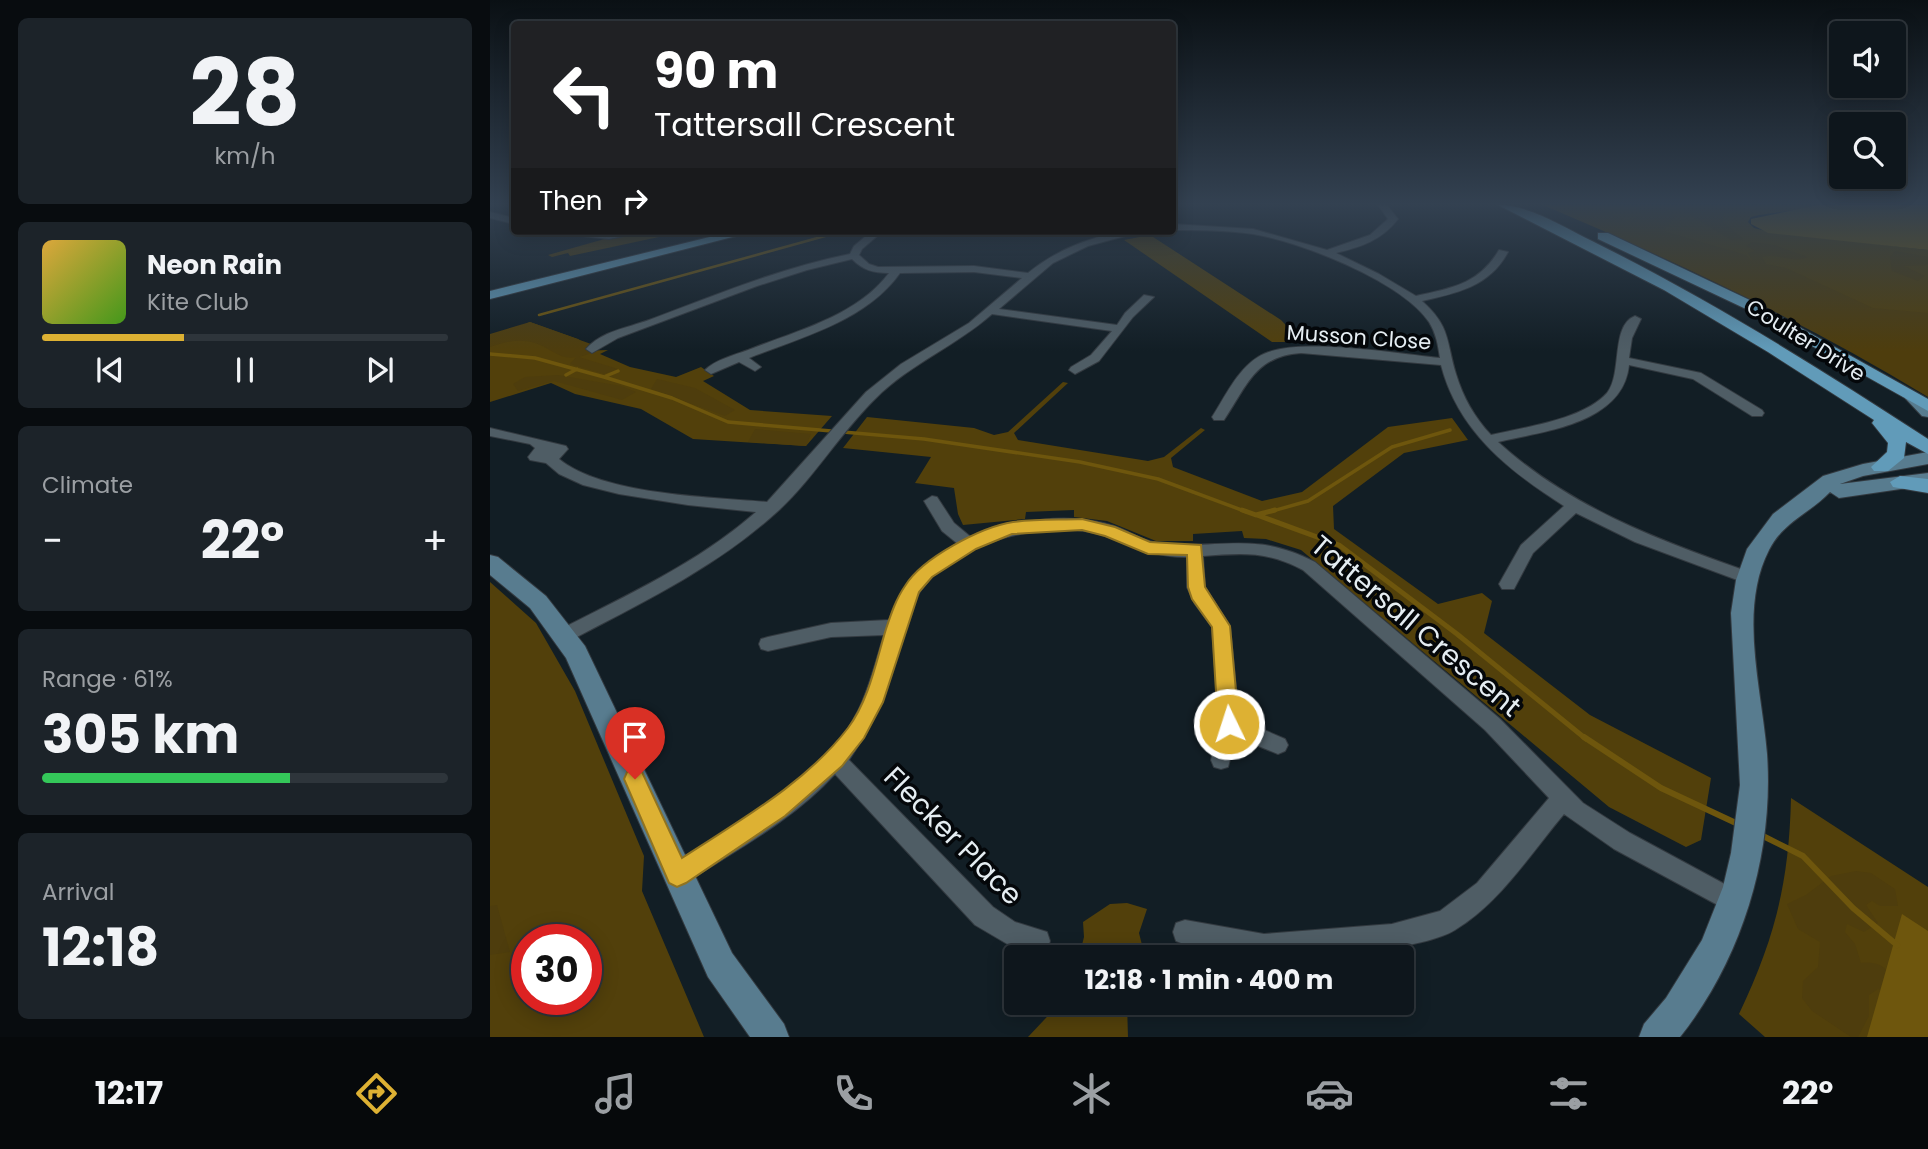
<!DOCTYPE html>
<html lang="en">
<head>
<meta charset="utf-8">
<style>
	:root { --surface:#0e161c; --page:#1c2329; --text:#f1f3f6; --muted:#9b9fa3; --line:#2e353b; --accent:#ddb133 }
	body { margin:0; font-family:Poppins,sans-serif; background:var(--page); color:var(--text); height:100vh; display:flex; flex-direction:column; font-size:26px; white-space:nowrap }
	* { box-sizing:border-box; margin:0 }
	p { font-size:23px; color:var(--muted) }
	.icon { flex:none; width:38px; height:38px; fill:none; stroke:currentColor; stroke-width:2; stroke-linecap:round; stroke-linejoin:round }
	.map { position:relative; flex:1; overflow:hidden }
	.sheet { display:flex; flex-direction:column; gap:18px; padding:18px; background:#080c0f; width:490px }
	.sheet>* { flex:none }
	.top-card { position:absolute; left:21px; top:21px; width:665px; height:214px; border-radius:7px; box-shadow:0 4px 18px #0003,0 0 0 2px var(--line); background:#202124; color:#fff; overflow:hidden }
	.fabs { position:absolute; left:1339px; top:21px; display:grid; gap:14px }
	.fabs a { display:grid; place-items:center; width:77px; height:77px; border-radius:7px; background:var(--surface); box-shadow:0 4px 18px #0003,0 0 0 2px var(--line); font-size:35px }
	.speed { position:absolute; left:21px; top:924px; display:flex; gap:14px; font-size:35px; font-weight:700; text-align:center }
	.speed>* { display:grid; place-content:center; width:91px; height:91px; border-radius:50%; background:var(--surface); box-shadow:0 4px 18px #0003,0 0 0 2px var(--line); line-height:1 }
	.speed .limit { border:10px solid #d22; background:#fff; color:#111 }
	.pin { position:absolute; display:grid; place-items:center; width:60px; height:60px; color:#fff; margin:-72px -30px; border-radius:50% 50% 50% 0; rotate:-45deg; box-shadow:0 0 7px #0007 }
	.pin .icon { rotate:45deg }
	.me { position:absolute; width:77px; margin:-38px; rotate:356deg; stroke-linejoin:round; filter:drop-shadow(0 0 5px #0008) }
	.turn { display:flex; align-items:center; gap:24px; height:147px; padding:0 28px; font-size:32px }
	.turn .icon { width:91px; height:91px; stroke-width:2.5 }
	.turn b { display:block; font-size:49px; line-height:60px }
	.then { display:flex; align-items:center; height:66px; padding:0 28px; background:#0003; gap:14px; font-size:26px }
	.big { font-size:52px; font-weight:700; line-height:1.1 }
	.sheet .card { flex:1; display:flex; flex-direction:column; justify-content:center; gap:10px; min-width:0; padding:0 24px; border-radius:10px; background:var(--page) }
	.sheet .dial { align-items:center; gap:0 }
	.dial b { font-size:91px; line-height:1 }
	.song { display:flex; align-items:center; gap:21px }
	.cover { width:84px; height:84px; border-radius:10px; background:linear-gradient(135deg,hsl(40 70% 55%),hsl(100 70% 35%)) }
	.played { height:7px; border-radius:4px; background:linear-gradient(90deg,var(--accent) 35%,var(--line) 35%) }
	.keys { display:flex; justify-content:space-around; direction:ltr }
	.heat { display:flex; justify-content:space-between; align-items:center; font-size:38px; direction:ltr }
	.charge { height:10px; border-radius:5px; background:linear-gradient(90deg,#34c759 61%,var(--line) 0) }
	.trip { position:absolute; left:514px; top:945px; width:410px; height:70px; border-radius:7px; background:var(--surface); box-shadow:0 4px 18px #0003,0 0 0 2px var(--line); font-weight:700; line-height:70px; text-align:center }
	.tabs { display:flex; height:112px; justify-content:space-around; align-items:center; background:#06090b; color:var(--muted) }
	.tabs .icon { width:49px; height:49px }
	.tabs .selected { color:var(--accent) }
	.tabs b { font-size:32px; color:var(--text) }
	main { display:flex; flex:1; min-height:0 }
	.map>svg:first-child { display:block }
	.green { fill:#52400b; fill-rule:evenodd }
	.forest { fill:#4e3d0d }
	.water { fill:#6e560d }
	.lines { fill:none; stroke-linecap:round; stroke-linejoin:round }
	.stream-far3 { stroke:#6e560d; stroke-width:2.5 }
	.stream-far2 { stroke:#6e560d; stroke-width:3.5 }
	.stream-far1 { stroke:#6e560d; stroke-width:5 }
	.stream { stroke:#6e560d; stroke-width:6 }
	.street-casing { stroke:#333a40; stroke-width:2 }
	.secondary-casing { stroke:#333a40; stroke-width:2 }
	.primary-casing { stroke:#333a40; stroke-width:2 }
	.street { fill:#4f5d65; fill-rule:evenodd }
	.secondary { fill:#587c8f; fill-rule:evenodd }
	.primary { fill:#619bb9; fill-rule:evenodd }
	.route { fill:#ddb133; stroke:#907321; stroke-width:2 }
	.labels { text-anchor:middle; dominant-baseline:central; stroke-width:7; stroke-linejoin:round; paint-order:stroke }
	.far-street-label { font-size:21px; fill:#e5edf2; stroke:#04070a }
	.near-street-label { font-size:28px; fill:#e5edf2; stroke:#04070a }
</style>
</head>
<body>
<main>
<section class="sheet">
<div class="card dial"><b>28</b><p>km/h</p></div>
<div class="card">
<div class="song"><i class="cover"></i><div><b>Neon Rain</b><p>Kite Club</p></div></div>
<div class="played"></div>
<div class="keys"><svg class="icon" aria-label="previous" viewBox="0 0 24 24"><path d="M18 5L8 12l10 7zM5 5v14"/></svg><svg class="icon" aria-label="pause" viewBox="0 0 24 24"><path d="M8 5v14M16 5v14"/></svg><svg class="icon" aria-label="next" viewBox="0 0 24 24"><path d="M6 5l10 7-10 7zM19 5v14"/></svg></div>
</div>
<div class="card"><p>Climate</p>
<div class="heat"><a>−</a><b class="big">22°</b><a>+</a></div>
</div>
<div class="card"><p>Range · 61%</p><b class="big">305 km</b><div class="charge"></div></div>
<div class="card"><p>Arrival</p><b class="big">12:18</b></div>
</section>
<div class="map">
<svg width="1438" height="1037" viewBox="0 0 1438 1037">
	<rect width="100%" height="100%" fill="#121e25"/>
	<path class="green" d="M1073,205H1341L1269,215L1261,217L1258,222L1264,228L1276,231L1438,250V382Z
		M660,235L791,320L812,342H782L634,240Z
		M40,322L88,339L91,341L88,351L118,350L110,354L140,367L186,377L211,367L224,376L213,381L260,410L342,416L316,446L203,439L151,409L85,394L61,383L0,402V339Z
		M573,382L578,383L524,433L528,440L658,461L674,457L711,428L715,430L681,458L683,467L772,501L812,492L898,427L962,418L978,440L914,453L843,506L844,529L948,604L992,593L1002,601L994,633L1100,715L1221,778L1211,840L1196,847L1119,807L811,550L776,539L754,538L752,531L703,534V541H666L617,521L584,517V510L536,512L535,519L473,525L468,514L464,488L425,483L441,457L353,448L377,417L484,428L504,435L518,432Z
		M0,582L46,623L85,691L154,856L152,891L214,1037H0ZM37,940H96V999H37Z
		M1301,798L1438,887V1037H1275L1249,1014C1285,938 1299,883 1301,798Z
		M637,903L657,909L649,933L655,957H589L594,937L593,922L620,904Z
		M570,1003H637L638,1037H538Z"/>
	<path class="forest" d="M1053,205H1112V210L1138,222L1152,214L1146,205H1172L1185,217L1173,231L1256,255L1263,262L1258,253L1265,251L1256,246L1262,242L1284,245L1318,257C1304,264 1288,253 1272,257L1276,264L1296,268L1383,308L1438,313V397C1315,322 1185,261 1053,205Z
		M1205,205H1328L1288,212L1260,207L1234,214L1233,222L1253,239L1241,240L1189,208Z
		M161,231H197L80,256L78,253L62,257L58,255L118,238Z
		M1405,251L1438,257V265L1414,266L1435,276L1428,281L1402,271L1400,257Z
		M40,322L101,344L99,354L89,357L128,369L114,374L80,364L86,357C71,361 59,347 45,343C28,338 16,342 0,347V334Z
		M68,375L131,386L146,392L132,400L64,381L28,391L23,384L35,377Z
		M167,379L205,388L245,410L235,416L161,389Z
		M265,429L321,434L316,446L258,442Z
		M1366,871L1381,873L1405,889L1408,906H1390L1382,901L1376,905L1388,923L1374,932L1357,924L1355,932L1365,944L1371,963C1396,960 1403,975 1406,996L1388,989L1379,995V1016L1368,1037H1361L1322,1011L1312,998L1313,981L1328,967L1330,942L1308,929L1297,904L1316,895L1341,876Z
		M7,905L20,952L0,955V906Z"/>
	<path class="water" d="M1328,205H1438V250L1278,233L1261,224V219Z
		M1412,914L1438,931V1037H1377Z"/>
	<g class="lines">
		<path class="stream-far3" d="M49,315L353,231"/>
		<path class="stream-far2" d="M0,354L45,358L114,377L182,398L238,422L434,439L590,462L668,479L757,512
			M76,375L87,369
			M116,376L128,371
			M779,512L818,501L902,447L960,430"/>
		<path class="stream-far1" d="M752,510L766,515L785,510
			M767,515L849,545L967,634L1096,739"/>
		<path class="stream" d="M1094,737L1171,788L1248,824
			M1271,835L1313,856L1363,908L1407,945"/>
		<defs>
			<path id="street" d="M888,205H897L908,219C892,240 871,247 846,253L889,274L926,296C962,288 989,284 1009,250L1018,252C1000,286 968,293 932,301C961,327 956,341 966,374C973,397 984,417 1001,435C1034,427 1093,420 1117,393C1133,373 1120,326 1145,316L1151,319L1142,338L1139,358L1211,373L1272,410L1274,413L1272,416H1262L1203,379L1139,365C1133,424 1054,431 1008,442C1081,508 1170,541 1262,573L1265,577L1262,581H1250L1145,542L1086,513L1043,553L1024,589H1012L1009,584L1031,545L1074,506C1019,471 968,431 951,365L811,353C765,356 757,386 734,420H724L722,417C735,397 747,370 768,357C800,335 908,354 950,358C948,345 946,333 939,322C911,281 811,242 763,234C736,230 709,230 682,230V224L763,229L837,250L880,235L898,219Z
				M0,212L24,218V224L0,218Z
				M70,231L119,233L159,231L119,239L75,234Z
				M382,231H393L372,249L369,255L379,264L388,267L484,266L538,273C570,247 612,231 654,231L598,246L563,263L509,309L627,325L635,313L654,295L664,297L643,317L609,361L585,374L579,370L581,367L601,355L622,331L502,314C466,346 420,364 386,398C350,433 324,478 288,511C228,566 154,602 81,640L75,642L69,640L66,635L69,630C137,595 208,563 266,512L198,505L129,494L93,485L69,474L56,463L40,460L38,457L45,448L40,444L0,436V428L76,446L78,449L69,459C113,495 220,497 277,502L376,392L411,364L479,323L532,278L484,272L410,273C376,321 312,337 259,358L271,367L265,371L249,362L221,374L215,370C225,360 244,355 258,350C306,331 367,316 399,273C383,273 373,270 362,259L317,270L267,286L128,338L102,353L96,349C112,331 137,328 159,320C226,295 290,268 360,254L364,246Z
				M442,496L447,497L464,523L482,538C525,520 578,511 624,526C641,532 655,543 674,544C734,549 765,531 825,562L1009,718L1093,803L1140,833L1253,894L1257,902L1253,910L1245,914L1237,910L1124,849L1074,814C1041,853 1010,903 965,930C932,951 811,959 770,957C747,956 708,950 686,941L683,932L686,923L695,920L774,934L902,924L950,911L987,883L1059,798L995,730L813,570C778,551 753,553 713,556L715,587L740,626L749,719L795,739L798,745L795,751L788,754L746,737L738,767L731,769L724,767L721,760L729,724L722,627L705,604L697,587V557C652,558 626,532 584,530C526,527 446,550 421,608C410,633 406,659 398,685C389,712 375,736 359,760L503,907L525,922L557,932L560,941L557,950L548,953L519,945L485,925L345,774C303,820 246,850 195,883L187,887L179,883L175,875L179,867C245,825 332,785 368,711C380,687 386,660 394,635L341,637L278,651L271,649L269,644L271,639L278,637L341,623L399,620C412,586 434,560 468,544L452,531L434,501Z"/>
			<path id="secondary" d="M1424,393L1438,402V417L1432,416L1415,398Z
				M1438,452V464L1373,476L1350,484L1438,473V485L1349,498L1340,492C1319,514 1293,522 1279,550C1248,610 1272,690 1277,754C1284,854 1252,959 1190,1037H1149L1154,1024L1176,998L1212,940L1233,887L1241,853L1250,785L1241,613L1246,580L1257,549L1283,514L1333,476L1373,464Z
				M0,555L8,557L56,596L95,646L242,953L294,1024L299,1037H260L218,977L76,658L40,608L0,575Z"/>
			<path id="primary" d="M1008,205C1040,205 1073,227 1102,241C1219,299 1329,368 1438,439V454L1416,442L1414,458L1398,471H1384L1381,467L1397,452L1398,443L1382,423L1384,420L1278,352L1174,290Z
				M244,231H266L0,299V291Z
				M1108,233H1118L1266,303L1438,399V411L1256,309L1108,239Z
				M1410,476L1438,479V493L1403,487L1400,482Z"/>
		</defs>
		<use href="#street" class="street-casing"/>
		<use href="#secondary" class="secondary-casing"/>
		<use href="#primary" class="primary-casing"/>
		<use href="#street" class="street"/>
		<use href="#secondary" class="secondary"/>
		<use href="#primary" class="primary"/>
	</g>
	<linearGradient id="sky" x2="0" y2="1"><stop stop-color="#0a1014"/><stop offset="0.58" stop-color="#334151"/><stop offset="1" stop-color="#334151" stop-opacity="0"/></linearGradient>
	<rect width="1438" height="351" fill="url(#sky)"/>
	<path class="route" d="M592,519L625,527L660,542L711,545L715,587L740,626L749,724L746,731L739,733L731,731L728,724L722,627L702,599L698,587L697,555L658,554L615,536L592,530L522,534L486,549L442,577L429,592L393,702L374,738L352,766L295,816L196,883L187,887L179,883L134,779L137,772L145,769L152,772L192,858C250,820 315,784 358,728C379,700 386,662 396,629C401,614 406,599 415,586C432,558 491,527 523,522C545,519 569,520 592,519Z"/>
	<g class="labels">
		<g class="far-street-label">
			<text transform="translate(869 337) rotate(4)">Musson Close</text>
			<text transform="translate(1316 340) rotate(32)">Coulter Drive</text>
		</g>
		<g class="near-street-label">
			<text transform="translate(926 626) rotate(40)">Tattersall Crescent</text>
			<text transform="translate(463 836) rotate(45)">Flecker Place</text>
		</g>
	</g>
</svg>
<div class="fabs">
<a><svg class="icon" aria-label="sound" viewBox="0 0 24 24"><path d="M4 9h4l5-4v14l-5-4H4zM17 9q2 3 0 6"/></svg></a>
<a><svg class="icon" aria-label="search" viewBox="0 0 24 24"><circle cx="10" cy="10" r="6"/><path d="M15 15l6 6"/></svg></a>
</div>
<div class="speed"><div class="limit">30</div></div>
<div class="pin" style="left:145px;top:779px;background:#d93025"><svg class="icon" aria-label="arrive" viewBox="0 0 24 24"><path d="M6 21V4h12l-3 4 3 4H6"/></svg></div>
<svg class="me" style="left:739px;top:724px" viewBox="-20 -20 40 40"><circle r="17" fill="#ddb133" stroke="#fff" stroke-width="3"/><path d="M0-11L8 9 0 5-8 9z" fill="#fff"/></svg>
<div class="trip">12:18 · 1 min · 400 m</div>
<div class="top-card">
<div class="turn"><svg class="icon" aria-label="left" viewBox="0 0 24 24"><path d="M17 20v-9H6M10 6l-5 5 5 5"/></svg><div><b>90 m</b>Tattersall Crescent</div></div>
<div class="then">Then<svg class="icon" aria-label="right" viewBox="0 0 24 24"><path d="M7 20v-9h11M14 6l5 5-5 5"/></svg></div>
</div>
</div>
</main>
<nav class="tabs">
<b>12:17</b>
<svg class="icon selected" aria-label="directions" viewBox="0 0 24 24"><path d="M12 3l9 9-9 9-9-9zM9 14v-3h6M13 9l2 2-2 2"/></svg>
<svg class="icon" aria-label="music" viewBox="0 0 24 24"><path d="M9 18V5l10-2v13"/><circle cx="6" cy="18" r="3"/><circle cx="16" cy="16" r="3"/></svg>
<svg class="icon" aria-label="phone" viewBox="0 0 24 24"><path d="M5 4h4l2 5-3 2q2 4 5 5l2-3 5 2v4C11 20 4 13 5 4z"/></svg>
<svg class="icon" aria-label="climate" viewBox="0 0 24 24"><path d="M12 3v18M4 7l16 10M4 17L20 7"/></svg>
<svg class="icon" aria-label="car" viewBox="0 0 24 24"><path d="M5 17H2v-5l4-1 3-4h7l3 4 3 1v5h-3M9 17h6M6 11h13"/><circle cx="7" cy="17" r="2"/><circle cx="17" cy="17" r="2"/></svg>
<svg class="icon" aria-label="filters" viewBox="0 0 24 24"><path d="M4 7h16M4 17h16"/><circle cx="9" cy="7" r="2"/><circle cx="15" cy="17" r="2"/></svg>
<b>22°</b>
</nav>
</body>
</html>
